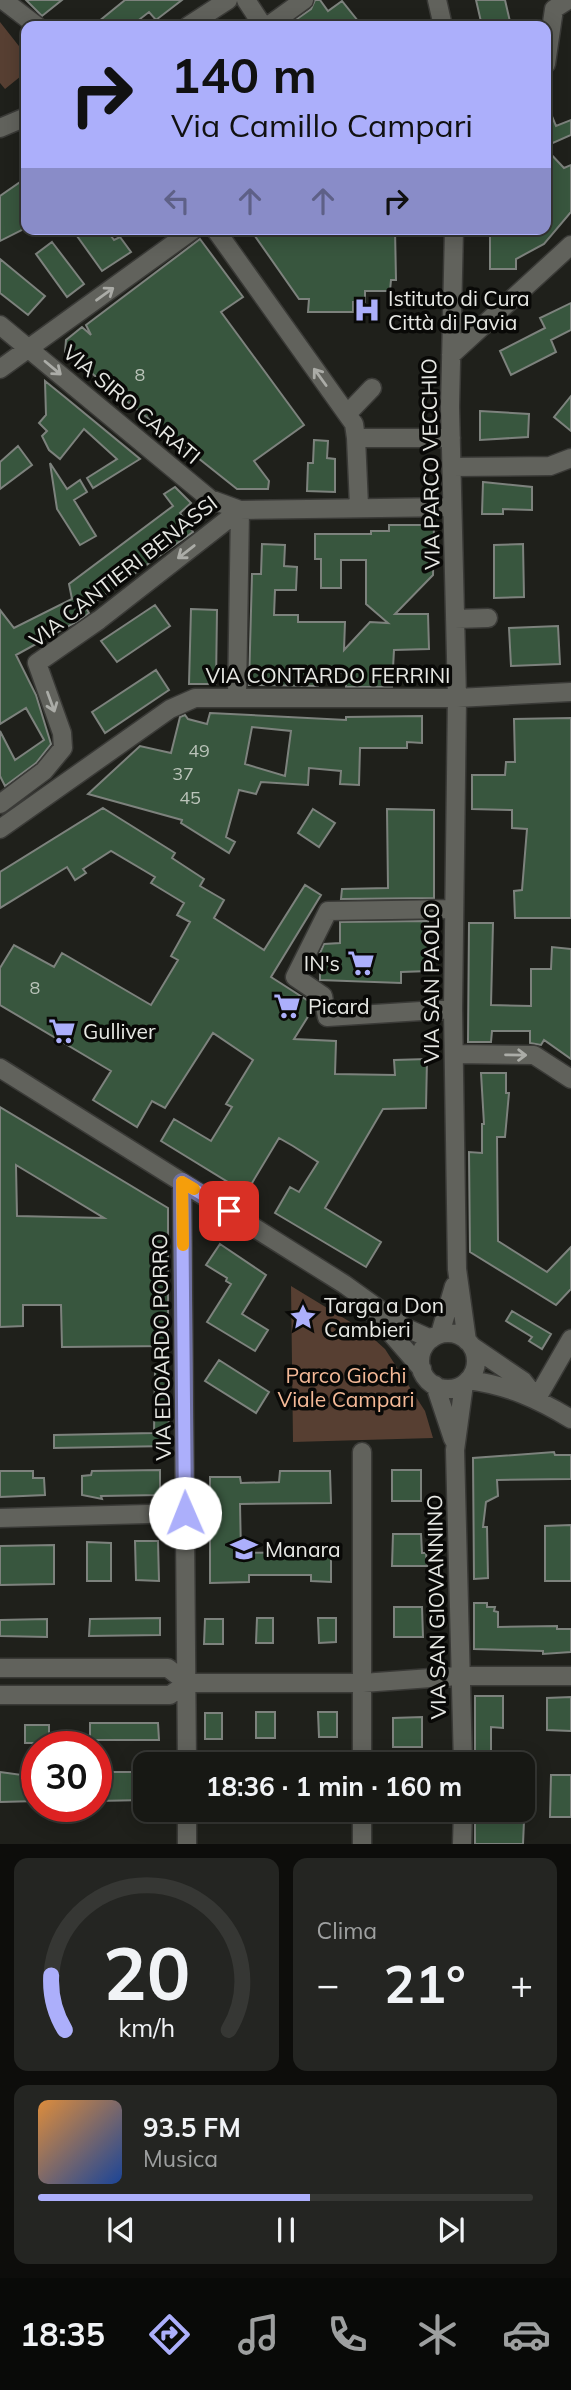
<!DOCTYPE html>
<html lang="it">
<head>
<meta charset="utf-8">
<style>
	:root { --surface:#171814; --page:#242522; --text:#f1f3f6; --muted:#9ea0a0; --line:#363734; --accent:#acaffb }
	body { margin:0; font-family:Mulish,sans-serif; background:var(--page); color:var(--text); height:100vh; display:flex; flex-direction:column; font-size:26px; white-space:nowrap }
	* { box-sizing:border-box; margin:0 }
	p { font-size:23px; color:var(--muted) }
	.icon { flex:none; width:38px; height:38px; fill:none; stroke:currentColor; stroke-width:2; stroke-linecap:round; stroke-linejoin:round }
	.map { position:relative; height:1844px; overflow:hidden }
	.drawer { display:flex; flex-direction:column; gap:14px; padding:14px; background:#0d0d0b; flex:1 }
	.drawer>* { flex:none }
	.hud { position:absolute; left:21px; top:21px; width:530px; height:214px; border-radius:14px; box-shadow:0 4px 18px #0003,0 0 0 2px var(--line); background:#acaffb; color:#111; overflow:hidden }
	.speed { position:absolute; left:21px; top:1731px; display:flex; gap:14px; font-size:35px; font-weight:700; text-align:center }
	.speed>* { display:grid; place-content:center; width:91px; height:91px; border-radius:50%; background:var(--surface); box-shadow:0 4px 18px #0003,0 0 0 2px var(--line); line-height:1 }
	.speed .limit { border:10px solid #d22; background:#fff; color:#111 }
	.pin { position:absolute; display:grid; place-items:center; width:60px; height:60px; color:#fff; margin:-30px; border-radius:14px; box-shadow:0 4px 10px #0006 }
	.me { position:absolute; width:77px; margin:-38px; rotate:359deg; stroke-linejoin:round; filter:drop-shadow(0 0 5px #0008) }
	.turn { display:flex; align-items:center; gap:24px; height:147px; padding:0 35px; font-size:32px }
	.turn .icon { width:91px; height:91px; stroke-width:2.5 }
	.turn b { display:block; font-size:49px; line-height:60px }
	.lanes { display:flex; align-items:center; height:66px; padding:0 35px; background:#0003; justify-content:center; gap:35px; direction:ltr }
	.lanes .off { opacity:.35 }
	.big { font-size:52px; font-weight:700; line-height:1.1 }
	.drawer .tile { flex:1; display:flex; flex-direction:column; justify-content:center; gap:10px; min-width:0; padding:0 24px; border-radius:14px; background:var(--page) }
	.drawer .dial { align-items:center; gap:0 }
	.dial svg { height:182px; overflow:visible; fill:none; stroke:var(--line); stroke-width:7; stroke-linecap:round; text-anchor:middle }
	.dial text { fill:var(--text); stroke:none }
	.song { display:flex; align-items:center; gap:21px }
	.cover { width:84px; height:84px; border-radius:10px; background:linear-gradient(135deg,hsl(30 70% 55%),hsl(220 70% 35%)) }
	.played { height:7px; border-radius:4px; background:linear-gradient(90deg,var(--accent) 55%,var(--line) 55%) }
	.keys { display:flex; justify-content:space-around; direction:ltr }
	.heat { display:flex; justify-content:space-between; align-items:center; font-size:38px; direction:ltr }
	.drawer .tiles { flex:1; display:grid; gap:14px; grid-template-columns:1fr 1fr }
	.tile:last-child { grid-column:span 2 }
	.trip { position:absolute; left:133px; top:1752px; width:402px; height:70px; border-radius:14px; background:var(--surface); box-shadow:0 4px 18px #0003,0 0 0 2px var(--line); font-weight:700; line-height:70px; text-align:center }
	.tabs { display:flex; height:112px; justify-content:space-around; align-items:center; background:#090a08; color:var(--muted) }
	.tabs .icon { width:49px; height:49px }
	.tabs .current { color:var(--accent) }
	.tabs b { font-size:32px; color:var(--text) }
	.map>svg:first-child { display:block }
	.green { fill:#573f32 }
	.building { fill:#38563e; stroke:#7d827d; stroke-width:2; fill-rule:evenodd }
	.lines { fill:none; stroke-linecap:round; stroke-linejoin:round }
	.minor-casing { stroke:#3a3a37; stroke-width:21 }
	.minor { stroke:#61625c; stroke-width:18 }
	.oneway { stroke:#abaca7 }
	.route-casing { stroke:#7072a3; stroke-width:18 }
	.route { stroke:#acaffb; stroke-width:12 }
	.slow { stroke:#f59e0b; stroke-width:12 }
	.labels { text-anchor:middle; dominant-baseline:central; stroke-width:7; stroke-linejoin:round; paint-order:stroke }
	.number-label { font-size:18px; fill:#bbc4ba }
	.poi-label { font-size:21px; fill:#e7e8e4; stroke:#090907; text-anchor:start }
	.street-label { font-size:21px; fill:#e7e8e4; stroke:#090907 }
	.park-label { font-size:21px; fill:#f4b997; stroke:#090907 }
</style>
</head>
<body>
<div class="map">
<svg width="571" height="1844" viewBox="0 0 571 1844">
	<rect width="100%" height="100%" fill="#1f201b"/>
	<path class="green" d="M0,22L26,55V72L5,89L0,83Z
		M291,1286L365,1331L385,1349L425,1411L433,1438L293,1442Z"/>
	<path class="building" d="M26,0H62L42,16Z
		M125,0H182L156,20L149,12L131,26H93Z
		M315,0H320L328,11L342,1L362,26H287L311,9Z
		M476,0H505L511,26H482Z
		M546,102L556,126L571,120V135L546,146Z
		M546,149L564,168L571,165V212L544,244L516,259V269H490V229H546Z
		M26,178V228L0,241V196Z
		M72,229H106L114,240L120,237L131,252L102,271Z
		M250,229H395L396,280H391L390,291H365V302H353V312H308L309,299H299Z
		M200,239L243,297L221,312L304,425L254,461L269,481L268,489H237L65,352L66,340L82,327L91,335L86,325Z
		M52,242L84,284L67,297L36,254Z
		M0,259L45,296L28,315L0,293Z
		M571,303V330L551,340L556,352L511,375L500,351L545,328L540,318Z
		M45,381L66,398L140,459L93,488L87,478L117,459L84,429L60,459L49,450L42,436L47,431L39,423L46,415Z
		M571,396V431L554,417Z
		M480,411L529,414L528,437L480,440Z
		M314,440L328,441L327,458L335,459V492L307,491L308,463H313Z
		M18,446L32,465L0,489V462Z
		M50,463L67,489L80,480L87,492L74,500L96,536L80,545L57,509Z
		M483,482L532,487V510L503,509V514H482Z
		M175,487L191,503L180,513L193,532L86,608L89,613L78,621L16,655L36,695L51,744L36,763L5,786L0,776V731L15,760L44,740L26,708L0,724V610L14,628L72,599L69,584L173,506L164,494Z
		M389,525H434L433,575L395,614H428L429,649L394,650L392,687H346V672L319,675L318,686L249,685L252,574H261L262,544L285,545L284,566L297,567L296,590H275L274,615H298V622H345L344,650L370,622L388,623L366,604V560H341V588H321V559H315V534H371V531H389Z
		M523,544L524,597L494,598V545Z
		M155,605L170,626L117,662L101,641Z
		M191,609L217,610L216,684H189Z
		M558,626L560,664L511,666L509,628Z
		M156,670L169,690L105,733L92,712Z
		M210,713L346,720V717L422,716V743L407,742V748H360L359,785L340,784L341,771L309,768L308,785L261,782L256,794L239,790L226,837L235,842L229,853L181,823L182,820L88,794L140,746L171,753L180,717L185,715L188,719L207,724ZM252,727L291,731L285,776L245,764Z
		M571,718V918H515L514,891L522,890L527,829L512,828V810L472,809V775H505L506,762H515L514,719Z
		M103,808L175,853L172,858L204,879L200,886L224,900L214,918L264,950L305,885L321,895L271,977L313,1004L314,1007L294,1039L336,1041L335,1074L395,1075L394,1060L427,1059L426,1108L383,1109L325,1208L381,1242L366,1267L275,1213L290,1187L299,1192L318,1162L293,1146L279,1138L246,1193L161,1141L174,1119L211,1141L232,1107L226,1104L253,1060L213,1033L165,1108L152,1101L137,1127L93,1100L111,1071L0,1005V968L14,945L54,967L62,953L151,1005L178,960L171,956L190,922L177,915L184,903L151,883L155,877L111,851L83,869L86,873L75,880L67,867L0,908V872Z
		M313,809L335,823L319,847L298,833Z
		M387,809L434,810V898L341,899L342,889L388,888Z
		M428,921L429,971L401,972V983L320,980V953L324,944L340,943V922Z
		M469,923H493L491,1005L531,1006V969H551L552,947L571,949V1059L544,1040L541,1045L530,1043V1031H492L491,1042H468Z
		M481,1073H506V1093H509L505,1137H497L498,1241L547,1272L571,1247V1289L556,1305L470,1252L469,1152L482,1153V1124H484Z
		M0,1107L168,1208V1346L62,1347L61,1305H23V1326L0,1327ZM16,1165L104,1218L17,1216Z
		M220,1244L266,1275L242,1314L268,1330L255,1351L207,1322L231,1284L226,1281L227,1278L206,1265Z
		M512,1311L551,1334L542,1349L529,1341L532,1337L506,1321Z
		M219,1360L269,1392L256,1413L205,1381Z
		M155,1372H168L169,1446L54,1448V1435L154,1433Z
		M554,1452L555,1455H571V1479L497,1480L498,1496L486,1502L483,1527H487L488,1578L474,1579L473,1458Z
		M160,1470V1495L101,1496L102,1499L82,1495V1476L91,1475L92,1471Z
		M392,1470H421V1501H392Z
		M0,1471H33V1478H44L45,1495L0,1497Z
		M280,1471H330L331,1503L240,1504L241,1553L331,1552V1582L311,1581V1575H249V1582L210,1583V1477H240L241,1483L279,1482Z
		M571,1525V1581H545V1526Z
		M393,1534H421L422,1553H426L427,1566H392Z
		M135,1541H158L159,1581L136,1580Z
		M87,1542L111,1543V1581H87Z
		M54,1545V1584L0,1585V1546Z
		M474,1603H487V1607H495L494,1611L498,1612V1627L557,1626V1629H571V1652L543,1654V1651L474,1649Z
		M394,1607H422L423,1637H394Z
		M160,1618V1635L89,1636L90,1619Z
		M257,1618H273V1643H256Z
		M318,1618H336V1642L319,1643Z
		M47,1619V1637L0,1636V1620Z
		M205,1619H223V1644H204Z
		M475,1696H503V1728L491,1727V1764H475Z
		M571,1697V1731L547,1730V1698Z
		M256,1712H275V1738H256Z
		M318,1712H337V1737H319Z
		M205,1713H222V1739H205Z
		M422,1717V1747H393V1718Z
		M90,1723H158L159,1740H90Z
		M25,1725H49V1743H25Z
		M0,1772L37,1777V1801L0,1802Z
		M97,1772H145V1800L96,1801Z
		M551,1775H571V1817H550Z
		M475,1814H499L498,1821H524L523,1844H475Z"/>
	<g class="lines">
		<defs>
			<path id="minor" d="M3,0L37,26
				M246,0L263,26
				M437,0L443,26
				M188,26L228,0
				M268,26L304,0
				M546,64L554,9L568,0
				M0,128L26,117
				M215,229L354,424L356,438H451
				M454,229L450,407L457,698L453,1009L457,1269L467,1341
				M0,325L210,499L240,510
				M451,355L571,245
				M0,369L194,229
				M347,414L372,388
				M356,438L359,506
				M452,467L550,466L571,458
				M455,619L488,618
				M237,697L240,510L452,507
				M0,804L44,771L63,748L62,733L37,663L99,620L240,510
				M0,829L170,709L195,698H457L571,692
				M453,909L328,911L295,977L323,996L327,1017L453,1009
				M454,1054L534,1055L571,1079
				M0,1068L344,1284L404,1327L431,1339
				M182,1182L187,1764
				M376,1316L422,1369
				M420 1361a28 28 0 1 1 56 0a28 28 0 1 1-56 0Z
				M440,1334L454,1286
				M473,1347L523,1381L534,1395
				M468,1380C507,1385 538,1399 571,1419
				M435,1385L453,1439
				M537,1398L571,1339
				M362,1452V1764
				M0,1518L185,1513
				M0,1668H168L187,1683
				M0,1695H170L187,1683H363L458,1676H571
				M463,1764L455,1450L464,1384
				M187,1844V1810
				M362,1844V1810
				M462,1844L463,1810"/>
		</defs>
		<use href="#minor" class="minor-casing"/>
		<use href="#minor" class="minor"/>
	</g>
	<defs><path id="oneway-shaft" d="M-6 0H5M1.5-3L5.5 0L1.5 3" fill="none" stroke-width="1.6" stroke-linecap="round" stroke-linejoin="round" transform="scale(1.75)"/></defs>
	<g class="oneway">
		<use href="#oneway-shaft" transform="translate(105 294) rotate(-36)"/>
		<use href="#oneway-shaft" transform="translate(53 368) rotate(40)"/>
		<use href="#oneway-shaft" transform="translate(320 377) rotate(-126)"/>
		<use href="#oneway-shaft" transform="translate(186 552) rotate(142)"/>
		<use href="#oneway-shaft" transform="translate(51 702) rotate(70)"/>
		<use href="#oneway-shaft" transform="translate(516 1055) rotate(1)"/>
	</g>
	<g class="lines">
		<defs>
			<path id="route" d="M185,1513L182,1182L229,1211"/>
		</defs>
		<use href="#route" class="route-casing"/>
		<use href="#route" class="route"/>
		<path class="slow" d="M183,1245L182,1182L194,1189"/>
	</g>
	<defs>
		<symbol id="hospital-bare" viewBox="-9 -9 18 18"><path d="M-5-5h3v3.5h4V-5h3V5h-3V1.5h-4V5h-3Z" fill="#acaffb" stroke="#090907" stroke-width="2.5" paint-order="stroke"/></symbol>
		<symbol id="supermarket-bare" viewBox="-9 -9 18 18"><path d="M-6-5.5h2.5l.6 2H6L4.5 2H-2.5L-4.4-4H-6ZM-1.5 3.2a1.3 1.3 0 1 0 .1 0ZM3 3.2a1.3 1.3 0 1 0 .1 0Z" fill="#acaffb" stroke="#090907" stroke-width="2.5" paint-order="stroke"/></symbol>
		<symbol id="sight-bare" viewBox="-9 -9 18 18"><path d="M0-6L1.8-2.2L6-1.7L2.9 1.2L3.7 5.4L0 3.3L-3.7 5.4L-2.9 1.2L-6-1.7L-1.8-2.2Z" fill="#acaffb" stroke="#090907" stroke-width="2.5" paint-order="stroke"/></symbol>
		<symbol id="school-bare" viewBox="-9 -9 18 18"><path d="M0-5L7-2L0 1L-7-2ZM-4 1L0 2.5L4 1V4Q0 6-4 4Z" fill="#acaffb" stroke="#090907" stroke-width="2.5" paint-order="stroke"/></symbol>
	</defs>
	<g fill-rule="evenodd">
		<use href="#hospital-bare" x="348" y="291" width="38" height="38"/>
		<use href="#supermarket-bare" x="342" y="944" width="38" height="38"/>
		<use href="#supermarket-bare" x="268" y="987" width="38" height="38"/>
		<use href="#supermarket-bare" x="43" y="1012" width="38" height="38"/>
		<use href="#sight-bare" x="284" y="1298" width="38" height="38"/>
		<use href="#school-bare" x="225" y="1530" width="38" height="38"/>
	</g>
	<g class="labels">
		<g class="number-label">
			<text x="140" y="374">8</text>
			<text x="199" y="750">49</text>
			<text x="183" y="773">37</text>
			<text x="190" y="797">45</text>
			<text x="35" y="987">8</text>
		</g>
		<g class="poi-label">
			<text x="388" y="298">Istituto di Cura<tspan x="388" dy="24">Città di Pavia</tspan></text>
			<text x="340" y="963" text-anchor="end">IN's</text>
			<text x="308" y="1006">Picard</text>
			<text x="83" y="1031">Gulliver</text>
			<text x="324" y="1305">Targa a Don<tspan x="324" dy="24">Cambieri</tspan></text>
			<text x="265" y="1549">Manara</text>
		</g>
		<g class="street-label">
			<text transform="translate(132 404) rotate(40)">VIA SIRO CARATI</text>
			<text transform="translate(430 464) rotate(-91)">VIA PARCO VECCHIO</text>
			<text transform="translate(123 571) rotate(-38)">VIA CANTIERI BENASSI</text>
			<text x="328" y="675">VIA CONTARDO FERRINI</text>
			<text transform="translate(431 983) rotate(-90)">VIA SAN PAOLO</text>
			<text transform="translate(161 1347) rotate(-91)">VIA EDOARDO PORRO</text>
			<text transform="translate(436 1607) rotate(-91)">VIA SAN GIOVANNINO</text>
		</g>
		<g class="park-label">
			<text x="346" y="1375">Parco Giochi<tspan x="346" dy="24">Viale Campari</tspan></text>
		</g>
	</g>
</svg>
<div class="speed"><div class="limit">30</div></div>
<div class="pin" style="left:229px;top:1211px;background:#d93025"><svg class="icon" aria-label="arrive" viewBox="0 0 24 24"><path d="M6 21V4h12l-3 4 3 4H6"/></svg></div>
<svg class="me" style="left:185px;top:1513px" viewBox="-20 -20 40 40"><circle r="19" fill="#fff"/><path d="M0-13L10 11 0 6-10 11z" fill="#acaffb"/></svg>
<div class="trip">18:36 · 1 min · 160 m</div>
<div class="hud">
<div class="turn"><svg class="icon" aria-label="right" viewBox="0 0 24 24"><path d="M7 20v-9h11M14 6l5 5-5 5"/></svg><div><b>140 m</b>Via Camillo Campari</div></div>
<div class="lanes"><svg class="icon off" aria-label="left" viewBox="0 0 24 24"><path d="M17 20v-9H6M10 6l-5 5 5 5"/></svg><svg class="icon off" aria-label="ahead" viewBox="0 0 24 24"><path d="M12 20V5M6 11l6-6 6 6"/></svg><svg class="icon off" aria-label="ahead" viewBox="0 0 24 24"><path d="M12 20V5M6 11l6-6 6 6"/></svg><svg class="icon" aria-label="right" viewBox="0 0 24 24"><path d="M7 20v-9h11M14 6l5 5-5 5"/></svg></div>
</div>
</div>
<section class="drawer">
<div class="tiles">
<div class="tile dial"><svg viewBox="0 0 100 80">
<path d="M14 69A42 42 0 1 1 86 69"/>
<path d="M14 69A42 42 0 0 1 8 45" stroke="#acaffb"/>
<text x="50" y="56" font-size="32" font-weight="700">20</text>
<text x="50" y="72" font-size="11">km/h</text>
</svg></div>
<div class="tile"><p>Clima</p>
<div class="heat"><a>−</a><b class="big">21°</b><a>+</a></div>
</div>
<div class="tile">
<div class="song"><i class="cover"></i><div><b>93.5 FM</b><p>Musica</p></div></div>
<div class="played"></div>
<div class="keys"><svg class="icon" aria-label="previous" viewBox="0 0 24 24"><path d="M18 5L8 12l10 7zM5 5v14"/></svg><svg class="icon" aria-label="pause" viewBox="0 0 24 24"><path d="M8 5v14M16 5v14"/></svg><svg class="icon" aria-label="next" viewBox="0 0 24 24"><path d="M6 5l10 7-10 7zM19 5v14"/></svg></div>
</div>
</div>
</section>
<nav class="tabs">
<b>18:35</b>
<svg class="icon current" aria-label="directions" viewBox="0 0 24 24"><path d="M12 3l9 9-9 9-9-9zM9 14v-3h6M13 9l2 2-2 2"/></svg>
<svg class="icon" aria-label="music" viewBox="0 0 24 24"><path d="M9 18V5l10-2v13"/><circle cx="6" cy="18" r="3"/><circle cx="16" cy="16" r="3"/></svg>
<svg class="icon" aria-label="phone" viewBox="0 0 24 24"><path d="M5 4h4l2 5-3 2q2 4 5 5l2-3 5 2v4C11 20 4 13 5 4z"/></svg>
<svg class="icon" aria-label="climate" viewBox="0 0 24 24"><path d="M12 3v18M4 7l16 10M4 17L20 7"/></svg>
<svg class="icon" aria-label="car" viewBox="0 0 24 24"><path d="M5 17H2v-5l4-1 3-4h7l3 4 3 1v5h-3M9 17h6M6 11h13"/><circle cx="7" cy="17" r="2"/><circle cx="17" cy="17" r="2"/></svg>
</nav>
</body>
</html>
